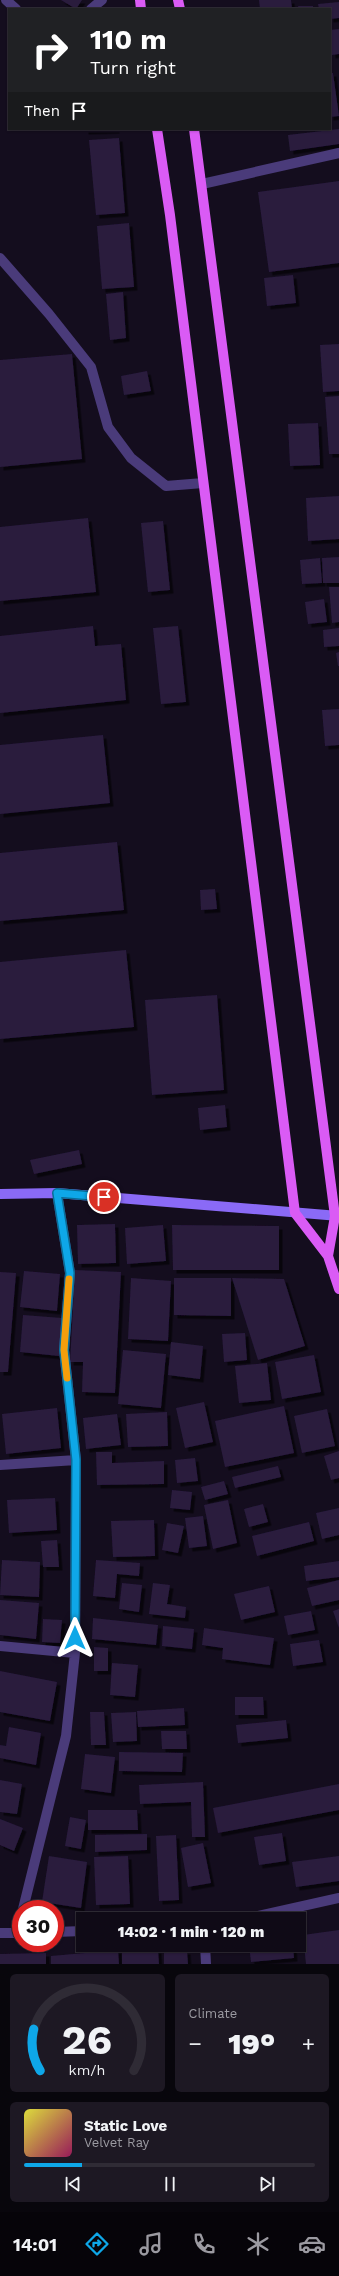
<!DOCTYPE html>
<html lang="en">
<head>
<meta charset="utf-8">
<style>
	:root { --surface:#0f0a16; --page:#1d1823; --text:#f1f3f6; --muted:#9b9aa1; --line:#2f2b35; --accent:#0ea7e8 }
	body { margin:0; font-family:"Work Sans",sans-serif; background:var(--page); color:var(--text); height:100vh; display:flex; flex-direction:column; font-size:15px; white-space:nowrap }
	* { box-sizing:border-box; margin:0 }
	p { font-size:13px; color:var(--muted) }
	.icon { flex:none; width:22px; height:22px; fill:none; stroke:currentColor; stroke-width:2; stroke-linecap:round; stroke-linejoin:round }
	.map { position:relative; height:1964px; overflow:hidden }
	.details { display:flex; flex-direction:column; gap:10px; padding:10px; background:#08060c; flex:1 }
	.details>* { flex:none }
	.hud { position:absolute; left:8px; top:8px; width:323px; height:122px; border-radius:0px; box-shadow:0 1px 3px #0004,0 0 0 1px var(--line); background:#202124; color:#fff; overflow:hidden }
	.speed { position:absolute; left:12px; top:1900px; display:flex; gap:8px; font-size:20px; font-weight:700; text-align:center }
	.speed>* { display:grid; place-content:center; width:52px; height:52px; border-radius:50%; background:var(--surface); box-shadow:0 1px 3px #0004,0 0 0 1px var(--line); line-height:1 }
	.speed .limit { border:6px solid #d22; background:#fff; color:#111 }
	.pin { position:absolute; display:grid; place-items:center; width:34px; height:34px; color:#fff; margin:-17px; border:2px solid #fff; border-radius:50%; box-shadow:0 1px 4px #0007 }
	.me { position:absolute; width:44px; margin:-22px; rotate:0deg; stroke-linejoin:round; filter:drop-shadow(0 0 3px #0008) }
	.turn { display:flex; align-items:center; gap:14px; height:84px; padding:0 16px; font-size:18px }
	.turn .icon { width:52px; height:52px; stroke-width:2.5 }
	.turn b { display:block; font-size:28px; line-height:34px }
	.then { display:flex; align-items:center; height:38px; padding:0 16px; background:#0003; gap:8px; font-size:15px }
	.big { font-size:30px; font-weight:800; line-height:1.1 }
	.details .widget { flex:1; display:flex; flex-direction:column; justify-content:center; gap:6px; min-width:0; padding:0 14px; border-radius:6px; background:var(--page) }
	.details .dial { align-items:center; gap:0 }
	.dial svg { height:104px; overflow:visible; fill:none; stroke:var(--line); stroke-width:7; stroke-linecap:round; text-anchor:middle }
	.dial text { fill:var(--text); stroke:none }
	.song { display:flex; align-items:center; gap:12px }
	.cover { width:48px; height:48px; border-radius:6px; background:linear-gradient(135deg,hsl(60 70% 55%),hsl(330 70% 35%)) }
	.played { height:4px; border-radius:2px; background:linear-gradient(90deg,var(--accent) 20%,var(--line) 20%) }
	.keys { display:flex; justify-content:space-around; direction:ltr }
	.heat { display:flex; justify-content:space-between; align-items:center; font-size:22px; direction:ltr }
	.details .tiles { flex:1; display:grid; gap:10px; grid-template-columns:1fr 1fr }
	.widget:last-child { grid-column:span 2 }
	.trip { position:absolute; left:76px; top:1912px; width:230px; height:40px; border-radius:0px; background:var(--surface); box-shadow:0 1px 3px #0004,0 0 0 1px var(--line); font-weight:800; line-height:40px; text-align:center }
	.tabs { display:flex; height:64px; justify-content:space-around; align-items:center; background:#060409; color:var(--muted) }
	.tabs .icon { width:28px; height:28px }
	.tabs .on { color:var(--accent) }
	.tabs b { font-size:18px; color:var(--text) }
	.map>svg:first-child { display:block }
	.building { fill:#291b3e; filter:url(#shadow) }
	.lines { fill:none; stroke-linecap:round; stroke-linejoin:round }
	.street { stroke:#4a3b7a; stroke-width:10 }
	.secondary { stroke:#8a6af6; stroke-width:10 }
	.primary { stroke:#da5bf5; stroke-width:10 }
	.route-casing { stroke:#096d97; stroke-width:10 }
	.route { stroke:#0ea7e8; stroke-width:7 }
	.slow { stroke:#f59e0b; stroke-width:7 }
</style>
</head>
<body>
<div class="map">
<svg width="339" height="1964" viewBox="0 0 339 1964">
	<defs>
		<filter id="shadow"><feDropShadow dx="3.5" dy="3.5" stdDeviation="0" flood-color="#0009"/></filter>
	</defs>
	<rect width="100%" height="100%" fill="#140d1e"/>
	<path class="building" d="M61,0H82L76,9Z
		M259,0H291L292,9H260Z
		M339,2V18L330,19V9H319L318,4Z
		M298,6H313V9H299Z
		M339,29V54L332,55L330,30Z
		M330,73H333L339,116L330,117Z
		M85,129H116V130L85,131Z
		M339,129V144L290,151L288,135Z
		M119,138L125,213L96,215L89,140Z
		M339,181V263L269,272L258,192Z
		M129,223L134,287L102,289L97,226Z
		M293,275L296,303L267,306L264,278Z
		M123,292L126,338L110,340L106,294Z
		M339,344V391L323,392L320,345Z
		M72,354L82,459L0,467V360Z
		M147,371L151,391L124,395L121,376Z
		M339,396V454H329L325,397Z
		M318,423L320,465L290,466L288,424Z
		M339,496V539L308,541L306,498Z
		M88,518L96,592L0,601V527Z
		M163,521L170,590L148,592L141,523Z
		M339,557V583H323L322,558Z
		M320,558L322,583L302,584L300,560Z
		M329,587H339V622L332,623Z
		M324,599L327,622L308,624L305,602Z
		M93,626L95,646L121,644L126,700L0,713V636Z
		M178,626L186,702L161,704L153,628Z
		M339,628V646L324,647L323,630Z
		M339,652V666H338L336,653Z
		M339,709V745L325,746L322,710Z
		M103,735L110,803L0,814V745Z
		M117,842L124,910L0,921V853Z
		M215,889L217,909L201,910L200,890Z
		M126,950L134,1027L0,1039V962Z
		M217,995L224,1090L152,1095L145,1000Z
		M225,1105L227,1127L200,1130L198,1108Z
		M79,1150L82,1164L34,1174L30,1160Z
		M115,1224L116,1263L78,1264L77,1225Z
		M163,1225L166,1261L127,1264L125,1228Z
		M172,1225L279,1226V1270H173Z
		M75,1270L121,1272L115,1393L82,1392L83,1362H70Z
		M24,1271L60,1274L57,1311L20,1307Z
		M0,1272L16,1273L8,1372H0Z
		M131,1278L171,1281L168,1341L128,1339Z
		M174,1278H231V1316L174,1315Z
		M232,1278L284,1279L305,1346L258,1360Z
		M23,1315L62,1318L59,1356L20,1352Z
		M245,1333L247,1360L224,1362L222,1334Z
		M171,1342L203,1346L200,1379L168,1375Z
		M123,1350L166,1354L161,1408L118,1404Z
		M314,1355L321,1392L282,1399L275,1362Z
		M267,1363L271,1400L239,1403L235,1366Z
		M204,1402L213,1442L185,1448L176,1408Z
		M284,1406L294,1453L225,1467L215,1421Z
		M57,1408L61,1448L6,1454L2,1414Z
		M327,1409L335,1446L302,1453L294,1416Z
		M167,1412L168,1446L128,1447L126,1414Z
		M117,1414L121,1445L86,1449L83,1418Z
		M339,1451V1478L331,1480L324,1456Z
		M96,1452H112V1463L164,1461V1484L97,1485Z
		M195,1458L198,1481L177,1483L175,1460Z
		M278,1466L281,1477L235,1488L232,1477Z
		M224,1481L228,1494L205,1500L201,1487Z
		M172,1490L192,1492L190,1510L170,1508Z
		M55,1498L57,1530L9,1533L7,1500Z
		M228,1500L237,1543L213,1549L204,1505Z
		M263,1504L268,1522L249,1527L244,1509Z
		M339,1508V1535L322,1539L316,1513Z
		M203,1516L207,1546L189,1548L185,1518Z
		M154,1520L155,1556L113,1557L111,1521Z
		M309,1522L314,1541L257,1556L252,1536Z
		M167,1523L184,1526L178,1553L162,1550Z
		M57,1540L59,1567H43L41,1541Z
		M2,1560L40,1562L39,1597L0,1595Z
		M96,1560L140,1563L139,1576L117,1574L115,1598L93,1596Z
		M339,1561V1577L306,1581L304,1566Z
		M339,1580V1600L312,1606L307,1588Z
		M122,1583L142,1585L139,1612L119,1609Z
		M153,1583L170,1585L167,1604L186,1607L185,1618L149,1614Z
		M269,1586L275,1612L241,1620L234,1594Z
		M0,1600L39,1603L36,1639L0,1635Z
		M339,1609V1628L333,1611Z
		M311,1611L315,1630L288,1635L284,1616Z
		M93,1618L158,1625L156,1645L92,1639Z
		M43,1619L62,1620L60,1643L42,1642Z
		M163,1626L194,1629L192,1649L162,1646Z
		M204,1628L274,1638L270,1665L222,1659L223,1648L202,1645Z
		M319,1640L323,1662L293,1666L290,1644Z
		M94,1647L108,1648V1671H94Z
		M112,1663L138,1665L135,1697L110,1695Z
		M0,1671L57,1682L50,1721L0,1712Z
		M235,1697H263L264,1715H235Z
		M184,1708L185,1725L138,1727L137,1711Z
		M90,1712H104L106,1745H91Z
		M136,1712L137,1741L113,1742L111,1713Z
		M286,1720L288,1738L238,1743L236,1725Z
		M9,1727L41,1733L36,1765L0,1758V1745L6,1746Z
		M161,1731H186L187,1749H162Z
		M119,1752L183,1753L182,1772L119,1771Z
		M85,1754L115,1757L111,1793L81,1789Z
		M0,1780L22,1784L17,1814L0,1812Z
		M203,1782L205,1837H192L191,1802L140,1804L139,1785Z
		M339,1784V1810L218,1833L213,1808Z
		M88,1810H137L138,1830H88Z
		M70,1817L86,1820L81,1849L65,1846Z
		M0,1819L23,1828L14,1851L0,1845Z
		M282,1833L286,1861L259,1865L254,1837Z
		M147,1834V1850L95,1852V1835Z
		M176,1835L179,1900L159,1901L156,1836Z
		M203,1843L211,1883L188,1887L181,1848Z
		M49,1856L87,1862L81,1908L42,1902Z
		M128,1856L130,1904L96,1905L94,1857Z
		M339,1856V1881L296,1887L292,1862Z
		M339,1930V1964H306L303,1935Z
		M249,1945H293L294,1958L251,1962Z
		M118,1950L119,1964H51V1956Z
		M158,1950L159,1964H122V1951Z
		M164,1951H187L188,1964H164Z
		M46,1953V1964H0V1954Z"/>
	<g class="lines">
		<path class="street" d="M6,0L16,9
			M91,9L102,0
			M202,184L339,153
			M0,258L49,314L91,367L108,427L131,458L166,486L203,483
			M0,1465L76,1460
			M0,1646L75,1653
			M23,1909L66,1736L75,1653L76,1460L64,1350L70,1273L57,1193
			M244,1919L339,1898
			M55,1932L83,1931
			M0,1933H21
			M17,1933L21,1918
			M205,1945L206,1964"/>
		<path class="secondary" d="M0,1194L57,1193L339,1216"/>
		<path class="primary" d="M140,0L141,9
			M178,0L180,9
			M157,129L170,215L295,1213L328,1256L339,1289
			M194,129L335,1216L328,1256"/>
	</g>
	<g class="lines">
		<defs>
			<path id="route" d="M75,1638L76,1460L64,1350L70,1273L57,1193L104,1197"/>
		</defs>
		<use href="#route" class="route-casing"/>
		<use href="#route" class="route"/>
		<path class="slow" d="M67,1378L64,1350L69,1279"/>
	</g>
</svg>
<div class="speed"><div class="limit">30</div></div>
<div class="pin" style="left:104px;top:1197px;background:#d93025"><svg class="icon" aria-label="arrive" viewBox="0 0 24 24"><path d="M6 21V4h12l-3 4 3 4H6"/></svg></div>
<svg class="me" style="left:75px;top:1638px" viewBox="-20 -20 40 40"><path d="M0-17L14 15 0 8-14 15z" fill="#0ea7e8" stroke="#fff" stroke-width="4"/></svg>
<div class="trip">14:02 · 1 min · 120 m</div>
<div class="hud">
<div class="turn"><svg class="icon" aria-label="right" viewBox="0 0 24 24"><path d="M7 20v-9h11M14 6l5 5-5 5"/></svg><div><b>110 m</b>Turn right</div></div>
<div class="then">Then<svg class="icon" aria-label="arrive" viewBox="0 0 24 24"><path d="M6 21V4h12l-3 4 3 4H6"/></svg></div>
</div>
</div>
<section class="details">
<div class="tiles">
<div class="widget dial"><svg viewBox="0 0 100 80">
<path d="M14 69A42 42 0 1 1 86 69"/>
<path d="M14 69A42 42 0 0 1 9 37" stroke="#0ea7e8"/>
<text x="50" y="56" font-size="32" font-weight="700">26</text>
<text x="50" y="72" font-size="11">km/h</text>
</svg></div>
<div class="widget"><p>Climate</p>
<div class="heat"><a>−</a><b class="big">19°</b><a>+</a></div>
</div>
<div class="widget">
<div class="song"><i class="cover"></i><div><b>Static Love</b><p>Velvet Ray</p></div></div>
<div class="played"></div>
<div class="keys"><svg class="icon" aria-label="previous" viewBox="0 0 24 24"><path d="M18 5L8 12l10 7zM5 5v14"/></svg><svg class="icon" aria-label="pause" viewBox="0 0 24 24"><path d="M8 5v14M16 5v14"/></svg><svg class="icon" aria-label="next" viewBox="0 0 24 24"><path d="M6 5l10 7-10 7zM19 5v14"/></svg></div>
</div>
</div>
</section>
<nav class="tabs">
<b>14:01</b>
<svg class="icon on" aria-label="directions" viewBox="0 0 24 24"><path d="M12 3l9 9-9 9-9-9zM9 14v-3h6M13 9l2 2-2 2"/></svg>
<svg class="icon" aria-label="music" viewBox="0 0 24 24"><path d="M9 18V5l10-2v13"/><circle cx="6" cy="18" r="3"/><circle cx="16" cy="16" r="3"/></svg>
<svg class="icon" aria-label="phone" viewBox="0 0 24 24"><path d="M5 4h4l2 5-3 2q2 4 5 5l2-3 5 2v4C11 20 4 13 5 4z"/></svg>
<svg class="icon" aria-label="climate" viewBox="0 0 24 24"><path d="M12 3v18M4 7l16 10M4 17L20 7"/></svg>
<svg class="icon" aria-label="car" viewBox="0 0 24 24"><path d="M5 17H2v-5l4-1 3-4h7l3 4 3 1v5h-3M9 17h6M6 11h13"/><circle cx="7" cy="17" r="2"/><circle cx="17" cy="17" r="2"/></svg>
</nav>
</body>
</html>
